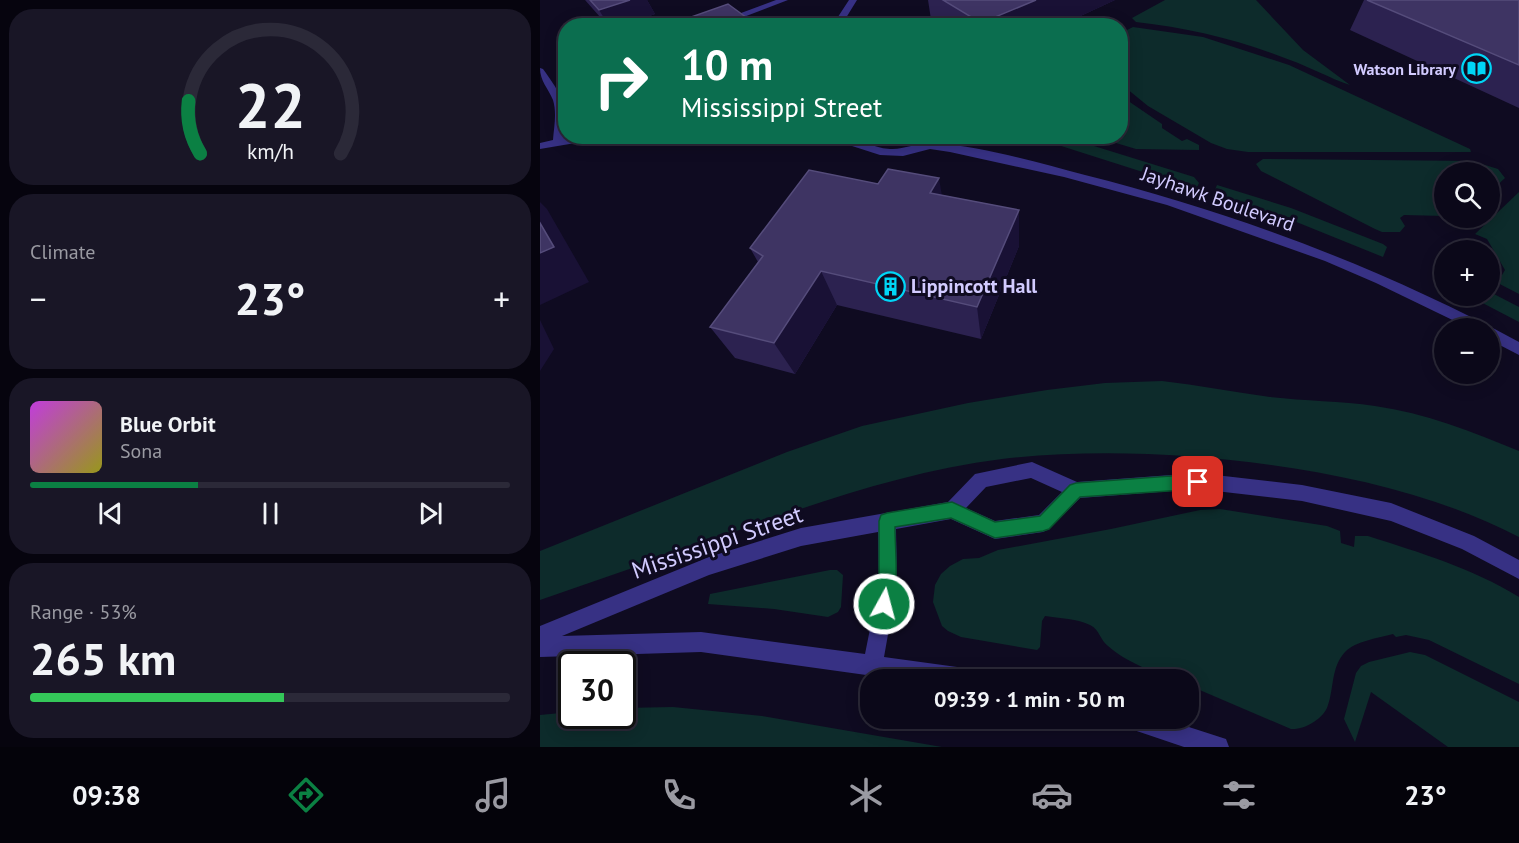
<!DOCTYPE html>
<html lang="en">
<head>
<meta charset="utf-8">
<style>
	:root { --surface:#0b0819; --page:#191626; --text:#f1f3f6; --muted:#9a9aa2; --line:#2b2938; --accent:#0b8043 }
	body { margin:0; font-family:"PT Sans",sans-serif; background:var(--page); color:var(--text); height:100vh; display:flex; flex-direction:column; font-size:22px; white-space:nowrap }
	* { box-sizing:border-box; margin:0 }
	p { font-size:20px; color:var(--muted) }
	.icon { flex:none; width:33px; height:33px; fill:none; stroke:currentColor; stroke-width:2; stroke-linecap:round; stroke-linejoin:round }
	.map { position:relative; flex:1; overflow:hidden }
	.side { display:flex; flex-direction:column; gap:9px; padding:9px; background:#06040e; width:540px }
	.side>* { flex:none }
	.guide { position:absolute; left:18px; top:18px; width:570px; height:126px; border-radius:24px; box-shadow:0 3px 15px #0003,0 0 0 2px var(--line); background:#0b6e4f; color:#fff; overflow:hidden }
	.controls { position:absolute; left:894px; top:162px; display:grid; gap:12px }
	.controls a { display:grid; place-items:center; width:66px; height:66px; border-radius:50%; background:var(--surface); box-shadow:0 3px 15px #0003,0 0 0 2px var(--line); font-size:30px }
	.speed { position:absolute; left:18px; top:651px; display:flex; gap:12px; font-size:30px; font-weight:700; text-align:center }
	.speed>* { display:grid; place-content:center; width:78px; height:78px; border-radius:50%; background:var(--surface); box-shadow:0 3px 15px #0003,0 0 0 2px var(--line); line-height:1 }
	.speed .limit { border:3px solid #111; border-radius:9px; background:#fff; color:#111 }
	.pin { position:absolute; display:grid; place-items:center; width:51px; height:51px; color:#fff; margin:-26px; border-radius:12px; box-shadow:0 3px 9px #0006 }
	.me { position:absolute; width:66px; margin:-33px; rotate:7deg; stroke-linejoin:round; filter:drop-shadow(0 0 4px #0008) }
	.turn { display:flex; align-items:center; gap:21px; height:126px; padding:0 24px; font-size:27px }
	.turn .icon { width:78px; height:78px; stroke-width:2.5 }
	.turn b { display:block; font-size:42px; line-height:51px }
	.big { font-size:45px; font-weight:700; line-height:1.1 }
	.side .card { flex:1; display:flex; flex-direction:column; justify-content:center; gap:9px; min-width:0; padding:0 21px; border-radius:24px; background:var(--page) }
	.side .dial { align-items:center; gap:0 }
	.dial svg { height:156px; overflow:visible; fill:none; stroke:var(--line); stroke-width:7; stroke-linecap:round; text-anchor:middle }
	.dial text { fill:var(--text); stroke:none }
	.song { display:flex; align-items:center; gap:18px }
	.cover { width:72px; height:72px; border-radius:9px; background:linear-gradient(135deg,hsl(290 70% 55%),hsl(60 70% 35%)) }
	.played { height:6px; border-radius:3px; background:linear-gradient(90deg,var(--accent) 35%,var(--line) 35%) }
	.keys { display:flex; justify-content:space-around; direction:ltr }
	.heat { display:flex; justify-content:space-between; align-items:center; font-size:33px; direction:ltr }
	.charge { height:9px; border-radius:4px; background:linear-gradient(90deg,#34c759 53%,var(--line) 0) }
	.trip { position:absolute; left:320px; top:669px; width:339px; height:60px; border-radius:24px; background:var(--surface); box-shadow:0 3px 15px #0003,0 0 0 2px var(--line); font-weight:700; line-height:60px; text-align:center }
	.dock { display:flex; height:96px; justify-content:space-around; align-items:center; background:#04030a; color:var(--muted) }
	.dock .icon { width:42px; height:42px }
	.dock .selected { color:var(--accent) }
	.dock b { font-size:27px; color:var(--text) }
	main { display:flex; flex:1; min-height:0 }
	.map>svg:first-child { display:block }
	.green { fill:#0d2b2b }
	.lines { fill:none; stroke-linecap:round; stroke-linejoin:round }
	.service { fill:#373184; fill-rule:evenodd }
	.minor { fill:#373184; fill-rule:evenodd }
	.wall { fill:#2c2250 }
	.shaded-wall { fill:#191135 }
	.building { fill:#3e3463; stroke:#554c7b; stroke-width:1.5 }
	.route { fill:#0b8043; stroke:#07532c; stroke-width:1.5 }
	.labels { text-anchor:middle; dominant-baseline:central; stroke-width:6; stroke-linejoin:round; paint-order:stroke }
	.far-poi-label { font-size:16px; font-weight:bold; fill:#d2cbff; stroke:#0f0b21; text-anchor:end }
	.street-label { font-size:20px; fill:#d2cbff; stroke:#0f0b21 }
	.poi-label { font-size:20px; font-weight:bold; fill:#d2cbff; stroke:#0f0b21; text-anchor:start }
	.near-street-label { font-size:24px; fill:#d2cbff; stroke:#0f0b21 }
</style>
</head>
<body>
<main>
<section class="side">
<div class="card dial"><svg viewBox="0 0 100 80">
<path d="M14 69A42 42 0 1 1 86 69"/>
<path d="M14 69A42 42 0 0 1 8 42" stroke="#0b8043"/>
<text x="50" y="56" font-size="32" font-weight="700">22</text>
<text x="50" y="72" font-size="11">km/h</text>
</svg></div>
<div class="card"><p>Climate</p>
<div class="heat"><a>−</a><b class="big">23°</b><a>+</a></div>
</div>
<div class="card">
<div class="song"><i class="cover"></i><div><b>Blue Orbit</b><p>Sona</p></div></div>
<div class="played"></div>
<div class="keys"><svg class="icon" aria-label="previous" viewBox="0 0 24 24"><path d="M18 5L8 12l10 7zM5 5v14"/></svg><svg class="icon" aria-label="pause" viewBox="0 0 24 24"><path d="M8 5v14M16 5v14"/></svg><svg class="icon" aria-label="next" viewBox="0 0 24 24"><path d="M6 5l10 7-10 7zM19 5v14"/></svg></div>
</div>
<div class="card"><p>Range · 53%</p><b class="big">265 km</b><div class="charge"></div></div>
</section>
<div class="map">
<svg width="979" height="747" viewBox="0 0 979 747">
	<rect width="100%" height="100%" fill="#0f0b21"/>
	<path class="green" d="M625,0H716L763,50L810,85C789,78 770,67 750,60C700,40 649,28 596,22L592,18Z
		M593,27L663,37L749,65L930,149L931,152H708L687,149L671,143L608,106L581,84V33Z
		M581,96L622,124V128L642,141L647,139L659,145V150L596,149L556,137L580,136Z
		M493,137H525L654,177L659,183L656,189Z
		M723,159L932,161L958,169L965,178L950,192V172H904V216L864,215L860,218L865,226L860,232H842L835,229L721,171L716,164Z
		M677,185L751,208L843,244L847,247L843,257L749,219L673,194Z
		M979,192V294L950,279V271L962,275L965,270L947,239L935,234Z
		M950,292L979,307V322L933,298L935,296H950Z
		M622,381C658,385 694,392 730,397C765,401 801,401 835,406C885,413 933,432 979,451V537C902,497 816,477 731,465C642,453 551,449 462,459C372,470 286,500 202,529C135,553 67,577 0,600V551L247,452L322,426L428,403L507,390L565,383Z
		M680,509L787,526L800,531L801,543L814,547L815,536H828C881,553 932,568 979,597V684L889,640L866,635L856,637L853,634C838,638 816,641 805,652C791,667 794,688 788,705C784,719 764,730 751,729L648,685V680C626,680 584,661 568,646C560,640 560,630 550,625C538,619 519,618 505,616L502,621L500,647L497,650L421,637L408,631L402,626L393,602L395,585L401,574L410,566L423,559L439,558L458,550L571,529L660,510Z
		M290,570H297L303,575L301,607L298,612L288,617L234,609L168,604L170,594Z
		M870,652L885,655L979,702V747H908L831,692L815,742L804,719L816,673L821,666L829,662Z
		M133,707L222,716L402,747H0V715L31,712L32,716H82L83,708Z"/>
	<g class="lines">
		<path class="service" d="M236,0H248L180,26H166Z"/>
		<path class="minor" d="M309,0H317L301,26H292Z
			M0,68L3,69C22,95 28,106 24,139L66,136L65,138L0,149V143L13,140C14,127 17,113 13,100C8,88 0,81 0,68Z
			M298,136C316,136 331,148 350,149C365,150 379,141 395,143C445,147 496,162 545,175C696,213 844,269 979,342V355L950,340V328H929L836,283L785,261L627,205L524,177L410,152L390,149L363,156L340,155L312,146Z
			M492,462L537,482L658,473L762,485L851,503L934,536L979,560V579L922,549L851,521L762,501L658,489L540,498L509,529L503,532L455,539L411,519L356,529L357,584L344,657L439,670L446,673L449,680H362L161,652L0,657V626L169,557L261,528L408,502L435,474ZM491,478L522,492L499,515L455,521L426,508L446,487ZM338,532L339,584L325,654L161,632L22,636L169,575L261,546Z
			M576,718H621L686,739L689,747H644L579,725Z"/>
	</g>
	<path class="wall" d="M45,0H107L115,14L81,26H68Z
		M388,0H575L519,26H392Z
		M824,0H979V108L810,30Z
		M402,195L479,210V246L441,339L297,305L255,374L195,358L170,327L218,262L210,248Z"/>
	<path class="shaded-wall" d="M90,0H107L115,14L81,26H69L59,10Z
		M496,0H575L519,26H441V23Z
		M399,178L405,214L390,193Z
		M0,202L7,209L49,282L0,305Z
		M479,210V246L441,339L437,307Z
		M281,271L297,305L255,374L234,343Z
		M0,320L14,349L0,371Z"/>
	<path class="building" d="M50,0H90L59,10Z
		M403,0H496L441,23Z
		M827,0H979V65Z
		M188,4L218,26H137L134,23Z
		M348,169L399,178L390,193L479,210L437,307L281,271L234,343L170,327L223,256L210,248L269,170L338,184Z
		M0,223L14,247L0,253Z"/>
	<path class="route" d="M658,474L663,476L666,482L663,487L658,489L540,497L509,529L503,531L455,538L411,518L355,527C355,554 360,585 350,610L344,613L338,610L335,604L339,584V521L341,515L347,513L412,502L455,522L500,516L530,485L536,483Z"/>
	<defs>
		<symbol id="library-ring" viewBox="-11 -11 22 22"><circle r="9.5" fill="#0f0b21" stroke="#00d6f6" stroke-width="1.5"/><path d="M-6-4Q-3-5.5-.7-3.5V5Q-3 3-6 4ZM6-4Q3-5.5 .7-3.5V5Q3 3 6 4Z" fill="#00d6f6"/></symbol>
		<symbol id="building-ring" viewBox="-11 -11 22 22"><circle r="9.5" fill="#0f0b21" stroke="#00d6f6" stroke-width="1.5"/><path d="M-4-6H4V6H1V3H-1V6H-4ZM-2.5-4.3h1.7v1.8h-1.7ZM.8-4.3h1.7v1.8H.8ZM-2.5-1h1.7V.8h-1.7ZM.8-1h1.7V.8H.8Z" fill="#00d6f6"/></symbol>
	</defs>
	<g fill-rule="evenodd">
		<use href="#library-ring" x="920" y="52" width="33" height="33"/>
		<use href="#building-ring" x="334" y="270" width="33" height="33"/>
	</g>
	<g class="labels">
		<g class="far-poi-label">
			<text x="916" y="69">Watson Library</text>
		</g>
		<g class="street-label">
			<text transform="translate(678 199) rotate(19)">Jayhawk Boulevard</text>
		</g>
		<g class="poi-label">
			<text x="371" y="286">Lippincott Hall</text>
		</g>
		<g class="near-street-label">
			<text transform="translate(177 542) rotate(-19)">Mississippi Street</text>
		</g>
	</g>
</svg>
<div class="controls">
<a><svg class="icon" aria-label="search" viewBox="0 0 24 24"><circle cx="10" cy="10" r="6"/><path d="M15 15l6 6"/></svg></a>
<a>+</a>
<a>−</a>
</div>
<div class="speed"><div class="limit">30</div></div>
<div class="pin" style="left:658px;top:482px;background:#d93025"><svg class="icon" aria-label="arrive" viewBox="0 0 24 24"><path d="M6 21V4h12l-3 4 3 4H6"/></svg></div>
<svg class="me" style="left:344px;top:604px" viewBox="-20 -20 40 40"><circle r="17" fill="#0b8043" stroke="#fff" stroke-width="3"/><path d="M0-11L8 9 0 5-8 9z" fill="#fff"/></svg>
<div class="trip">09:39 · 1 min · 50 m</div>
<div class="guide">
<div class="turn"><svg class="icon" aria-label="right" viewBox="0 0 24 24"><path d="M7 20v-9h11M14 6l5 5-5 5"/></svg><div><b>10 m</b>Mississippi Street</div></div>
</div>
</div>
</main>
<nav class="dock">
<b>09:38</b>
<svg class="icon selected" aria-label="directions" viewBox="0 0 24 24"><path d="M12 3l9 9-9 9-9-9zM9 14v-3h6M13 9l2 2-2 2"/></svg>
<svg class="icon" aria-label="music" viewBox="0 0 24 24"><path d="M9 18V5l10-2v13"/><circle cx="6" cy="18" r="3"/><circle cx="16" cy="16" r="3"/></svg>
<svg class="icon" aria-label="phone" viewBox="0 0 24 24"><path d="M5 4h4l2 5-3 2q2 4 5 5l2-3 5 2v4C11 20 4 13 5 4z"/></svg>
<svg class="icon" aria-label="climate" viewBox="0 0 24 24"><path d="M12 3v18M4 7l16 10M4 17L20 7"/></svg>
<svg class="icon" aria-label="car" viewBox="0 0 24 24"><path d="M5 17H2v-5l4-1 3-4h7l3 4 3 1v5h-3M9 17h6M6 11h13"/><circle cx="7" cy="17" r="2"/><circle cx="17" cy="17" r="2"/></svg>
<svg class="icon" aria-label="filters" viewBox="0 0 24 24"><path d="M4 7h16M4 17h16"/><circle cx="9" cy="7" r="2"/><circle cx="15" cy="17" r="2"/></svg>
<b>23°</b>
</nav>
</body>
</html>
